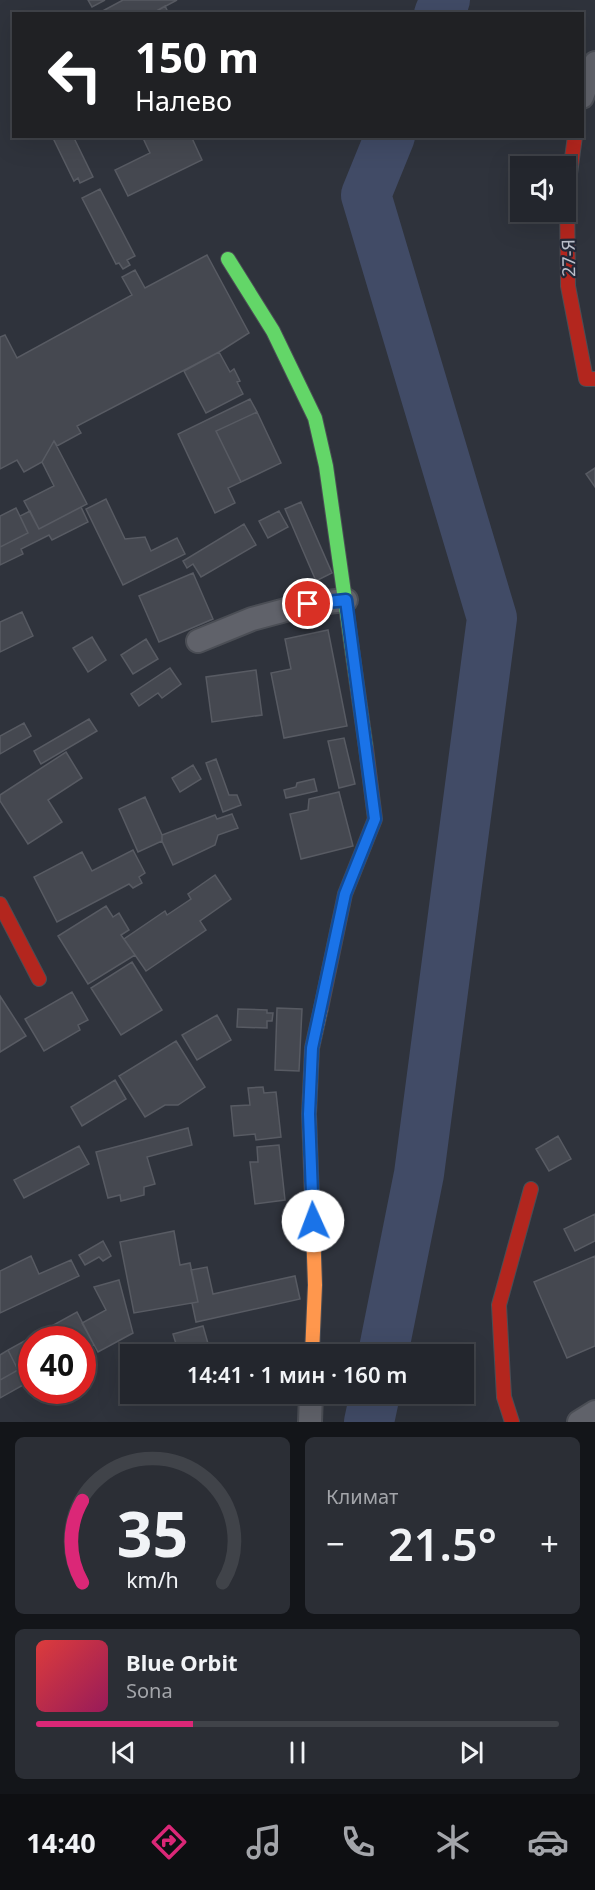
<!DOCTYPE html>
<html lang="ru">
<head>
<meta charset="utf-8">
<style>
	:root { --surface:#23262d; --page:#2b2e35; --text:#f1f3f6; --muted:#a3a5aa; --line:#404349; --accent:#db2777 }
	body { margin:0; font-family:"Noto Sans",sans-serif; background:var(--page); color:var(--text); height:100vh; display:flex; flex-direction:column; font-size:22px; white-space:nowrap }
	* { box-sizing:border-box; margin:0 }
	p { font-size:20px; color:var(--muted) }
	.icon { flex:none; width:33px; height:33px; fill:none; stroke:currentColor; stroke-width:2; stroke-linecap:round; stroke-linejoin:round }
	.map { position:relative; height:1422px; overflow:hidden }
	.sheet { display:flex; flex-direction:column; gap:15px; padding:15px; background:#131519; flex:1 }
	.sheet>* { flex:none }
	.hud { position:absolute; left:12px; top:12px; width:572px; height:126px; border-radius:0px; box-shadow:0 6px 24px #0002,0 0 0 2px var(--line); background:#202124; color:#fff; overflow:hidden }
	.controls { position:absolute; left:510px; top:156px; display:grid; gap:12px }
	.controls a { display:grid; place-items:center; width:66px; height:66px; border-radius:0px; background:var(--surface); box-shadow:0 6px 24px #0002,0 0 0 2px var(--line); font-size:30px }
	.speed { position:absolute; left:18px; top:1326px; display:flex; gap:12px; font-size:30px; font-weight:700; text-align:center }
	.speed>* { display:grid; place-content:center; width:78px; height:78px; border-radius:50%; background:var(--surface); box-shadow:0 6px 24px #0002,0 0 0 2px var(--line); line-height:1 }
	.speed .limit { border:9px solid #d22; background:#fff; color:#111 }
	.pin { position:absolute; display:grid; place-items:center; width:51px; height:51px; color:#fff; margin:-26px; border:3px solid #fff; border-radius:50%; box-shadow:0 2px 6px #0007 }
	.me { position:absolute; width:66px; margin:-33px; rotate:358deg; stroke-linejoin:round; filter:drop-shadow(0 0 4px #0008) }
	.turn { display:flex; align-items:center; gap:21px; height:126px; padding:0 24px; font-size:27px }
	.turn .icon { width:78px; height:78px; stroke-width:2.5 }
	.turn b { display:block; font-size:42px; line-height:51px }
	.big { font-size:45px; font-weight:600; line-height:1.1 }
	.sheet .tile { flex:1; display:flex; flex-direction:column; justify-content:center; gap:9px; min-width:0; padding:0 21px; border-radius:9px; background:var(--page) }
	.sheet .dial { align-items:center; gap:0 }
	.dial svg { height:156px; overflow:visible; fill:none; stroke:var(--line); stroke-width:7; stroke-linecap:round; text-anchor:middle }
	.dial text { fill:var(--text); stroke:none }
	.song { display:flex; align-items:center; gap:18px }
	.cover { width:72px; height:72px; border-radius:9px; background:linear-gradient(135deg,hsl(0 70% 55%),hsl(330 70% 35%)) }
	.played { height:6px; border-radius:3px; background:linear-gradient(90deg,var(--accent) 30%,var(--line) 30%) }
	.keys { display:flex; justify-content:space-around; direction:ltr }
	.heat { display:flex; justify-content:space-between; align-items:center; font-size:33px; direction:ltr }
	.sheet .tiles { flex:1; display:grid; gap:15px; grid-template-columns:1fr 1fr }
	.tile:last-child { grid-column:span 2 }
	.trip { position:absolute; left:120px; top:1344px; width:354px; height:60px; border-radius:0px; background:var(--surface); box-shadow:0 6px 24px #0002,0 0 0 2px var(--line); font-weight:600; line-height:60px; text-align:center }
	.tabs { display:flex; height:96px; justify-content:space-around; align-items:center; background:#0e0f12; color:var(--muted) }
	.tabs .icon { width:42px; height:42px }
	.tabs .on { color:var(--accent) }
	.tabs b { font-size:27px; color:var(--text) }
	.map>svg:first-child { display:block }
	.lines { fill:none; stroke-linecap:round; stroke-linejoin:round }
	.river { stroke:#414b66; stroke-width:50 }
	.building { fill:#454850; stroke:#585b63; stroke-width:1.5 }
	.street-casing { stroke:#4b4e55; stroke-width:26 }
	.fast-casing { stroke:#4b4e55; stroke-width:16 }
	.slow-casing { stroke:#4b4e55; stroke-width:16 }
	.jam-casing { stroke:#4b4e55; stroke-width:16 }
	.street { stroke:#60626a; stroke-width:22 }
	.fast { stroke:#63d668; stroke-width:14 }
	.slow { stroke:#ff974d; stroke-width:14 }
	.jam { stroke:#b3261e; stroke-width:14 }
	.route-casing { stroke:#114b97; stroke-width:15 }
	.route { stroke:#1a73e8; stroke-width:10 }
	.labels { text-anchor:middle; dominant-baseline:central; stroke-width:4.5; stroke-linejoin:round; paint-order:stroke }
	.street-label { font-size:18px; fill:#bbbfcb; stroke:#232837 }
</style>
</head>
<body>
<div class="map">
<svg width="595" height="1422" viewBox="0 0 595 1422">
	<rect width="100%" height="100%" fill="#2f333c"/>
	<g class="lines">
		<path class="river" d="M439,14L445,0
			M383,1354L419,1174L492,618L366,195L390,136
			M369,1422L375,1394"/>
	</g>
	<path class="building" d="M88,0H105L92,7Z
		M123,0H177L151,14H97Z
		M165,6L169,14H151Z
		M52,136H73L93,177L80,183L78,178L74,181Z
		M142,136H191L202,160L128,196L115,170L150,153Z
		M100,189L135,256L127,260L130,265L123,269L119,263L116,264L82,198Z
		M207,255L249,333L219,352L77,426L81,433L57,446L54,441L42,462L24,472L17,460L0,469V337L5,335L17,358L132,295L122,277L135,270L145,288Z
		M219,352L230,372L234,369L240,381L237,382L243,394L206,413L184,371Z
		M250,399L257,412L216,431L241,482L228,488L235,503L215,513L178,434Z
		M257,412L281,463L241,482L216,431Z
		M54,441L87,504L39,529L24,501L54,486L42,462Z
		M595,468V487L586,474Z
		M106,499L125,539L145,537L151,551L177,538L185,554L123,585L86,509Z
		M301,502L332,573L316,581L285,509Z
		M81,507L88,522L52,540L49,535L21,549L23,554L0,565V547L28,533L20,516L30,511L39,529Z
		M16,508L28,533L0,547V516Z
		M279,511L288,527L268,538L259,521Z
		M244,524L256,545L201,577L193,564L187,568L183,561Z
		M193,573L213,619L159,642L139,596Z
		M22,612L33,636L0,652V622Z
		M328,630L347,726L284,738L271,673L291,669L285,639Z
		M92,637L106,660L88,672L73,648Z
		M146,639L158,659L133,674L121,655Z
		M170,668L181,684L162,698L158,693L139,706L131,694Z
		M256,670L262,715L212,722L206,677Z
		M89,719L97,731L41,764L34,751Z
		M24,723L31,736L0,754V736Z
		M344,738L355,784L339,788L328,741Z
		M66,752L82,778L48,800L62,822L28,844L0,801V795Z
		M216,759L229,795H237L241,805L223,812L206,763Z
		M193,765L201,779L180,792L172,778Z
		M314,779L317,791L286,798L284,790L296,787L297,783Z
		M339,792L353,846L301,859L290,814L308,810L309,799Z
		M145,797L162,835V841L138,852L119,809Z
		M232,814L238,828L218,835L215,845L173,865L162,841V835L215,815L217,819Z
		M133,850L145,873L139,877L142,883L133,888L129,884L57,922L34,877L82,852L92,871Z
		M215,875L231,899L200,921L206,930L146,971L124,939L165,911L167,915L191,899L188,894Z
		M106,906L113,917L119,913L129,930L121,935L135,955L88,984L58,936Z
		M132,962L162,1010L121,1035L91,988Z
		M72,992L88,1020L78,1025L80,1030L44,1051L25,1019Z
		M0,996L26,1036L0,1052Z
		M277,1008L302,1009L299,1071L275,1070Z
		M238,1009L267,1010V1013H273L272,1021H267V1028L237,1027Z
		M217,1015L231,1040L197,1060L182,1035Z
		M176,1041L205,1087L178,1105H165L145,1117L119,1076Z
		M115,1080L126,1099L82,1126L71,1107Z
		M263,1087L264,1093L276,1092L281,1137L256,1140L255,1134L234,1136L231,1106L250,1105L248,1088Z
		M188,1128L192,1145L147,1157L155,1184L144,1187V1195L121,1201L120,1195L108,1198L96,1152Z
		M558,1136L571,1159L549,1171L536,1149Z
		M279,1145L285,1200L255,1204L250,1162H258L257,1147Z
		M79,1146L89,1164L24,1198L14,1180Z
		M595,1214V1241L575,1251L564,1229Z
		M174,1231L180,1265L190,1263L198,1302L134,1313L120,1242Z
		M103,1241L111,1256L103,1261L99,1257L85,1265L79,1255Z
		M31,1256L39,1274L71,1260L79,1276L0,1313V1271Z
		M595,1256V1346L567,1358L534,1282Z
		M207,1267L213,1294L295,1276L300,1299L196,1322L192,1303L198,1302L191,1270Z
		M119,1280L133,1333L98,1352L82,1323L106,1310L94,1287Z
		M77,1312L94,1345L82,1352V1340H32V1380L0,1398V1380L18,1370L8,1350Z
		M203,1326L211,1354H179L173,1334Z
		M8,1350L18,1370L0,1380V1355Z"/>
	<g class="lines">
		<defs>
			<path id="street" d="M582,97L595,63
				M198,641L252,619L308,604L346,600
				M310,1422L311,1394
				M579,1422L595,1412"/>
			<path id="fast" d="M228,259L273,331L315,418L326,466L366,748"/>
			<path id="slow" d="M312,1354L315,1285L309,1114L312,1048L321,1008"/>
			<path id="jam" d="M575,136L567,196L568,286L586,379H595
				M0,904L39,979
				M321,1008L345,894L375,819L366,748
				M512,1422L504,1397L499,1305L531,1189"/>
		</defs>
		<use href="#street" class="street-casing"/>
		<use href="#fast" class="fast-casing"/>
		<use href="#slow" class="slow-casing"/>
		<use href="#jam" class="jam-casing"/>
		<use href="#street" class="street"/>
		<use href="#fast" class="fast"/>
		<use href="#slow" class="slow"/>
		<use href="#jam" class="jam"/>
	</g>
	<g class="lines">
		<defs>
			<path id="route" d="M308,604L346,600L375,819L345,894L312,1048L309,1114L313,1221"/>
		</defs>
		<use href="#route" class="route-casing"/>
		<use href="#route" class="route"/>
	</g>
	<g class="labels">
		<g class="street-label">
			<text transform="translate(568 258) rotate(-91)">27-Я</text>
		</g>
	</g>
</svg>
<div class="controls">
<a><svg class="icon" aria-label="sound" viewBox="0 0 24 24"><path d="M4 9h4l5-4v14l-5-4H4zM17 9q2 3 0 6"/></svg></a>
</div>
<div class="speed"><div class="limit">40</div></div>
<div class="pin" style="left:308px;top:604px;background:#d93025"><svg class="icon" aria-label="arrive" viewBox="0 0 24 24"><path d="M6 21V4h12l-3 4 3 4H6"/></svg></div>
<svg class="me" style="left:313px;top:1221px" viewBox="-20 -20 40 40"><circle r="19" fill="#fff"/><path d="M0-13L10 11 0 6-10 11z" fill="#1a73e8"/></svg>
<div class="trip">14:41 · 1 мин · 160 m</div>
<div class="hud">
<div class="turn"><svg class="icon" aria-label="left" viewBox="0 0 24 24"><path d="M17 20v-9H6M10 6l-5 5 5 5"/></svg><div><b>150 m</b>Налево</div></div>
</div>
</div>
<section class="sheet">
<div class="tiles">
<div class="tile dial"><svg viewBox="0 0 100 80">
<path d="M14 69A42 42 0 1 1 86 69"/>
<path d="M14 69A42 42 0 0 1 14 27" stroke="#db2777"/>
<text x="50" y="56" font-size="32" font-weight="700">35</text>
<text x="50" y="72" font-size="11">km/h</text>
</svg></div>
<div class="tile"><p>Климат</p>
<div class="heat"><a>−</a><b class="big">21.5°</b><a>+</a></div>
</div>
<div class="tile">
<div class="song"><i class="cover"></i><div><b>Blue Orbit</b><p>Sona</p></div></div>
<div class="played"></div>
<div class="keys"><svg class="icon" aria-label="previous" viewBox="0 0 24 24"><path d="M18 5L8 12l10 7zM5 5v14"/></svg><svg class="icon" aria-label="pause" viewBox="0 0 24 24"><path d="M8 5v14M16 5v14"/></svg><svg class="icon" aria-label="next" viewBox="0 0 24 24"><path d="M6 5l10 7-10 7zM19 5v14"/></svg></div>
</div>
</div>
</section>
<nav class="tabs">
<b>14:40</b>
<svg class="icon on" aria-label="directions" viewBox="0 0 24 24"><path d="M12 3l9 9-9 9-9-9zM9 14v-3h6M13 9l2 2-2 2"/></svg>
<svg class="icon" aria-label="music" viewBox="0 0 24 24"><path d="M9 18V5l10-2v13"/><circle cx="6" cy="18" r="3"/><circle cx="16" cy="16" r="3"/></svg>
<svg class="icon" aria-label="phone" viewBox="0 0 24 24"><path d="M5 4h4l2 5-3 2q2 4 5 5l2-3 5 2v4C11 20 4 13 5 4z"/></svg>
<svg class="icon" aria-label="climate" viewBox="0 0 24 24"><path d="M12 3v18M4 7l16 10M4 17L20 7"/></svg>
<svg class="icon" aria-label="car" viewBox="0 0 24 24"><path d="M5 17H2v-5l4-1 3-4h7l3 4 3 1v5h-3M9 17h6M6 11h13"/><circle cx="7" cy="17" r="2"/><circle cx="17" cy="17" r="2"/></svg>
</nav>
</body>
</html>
